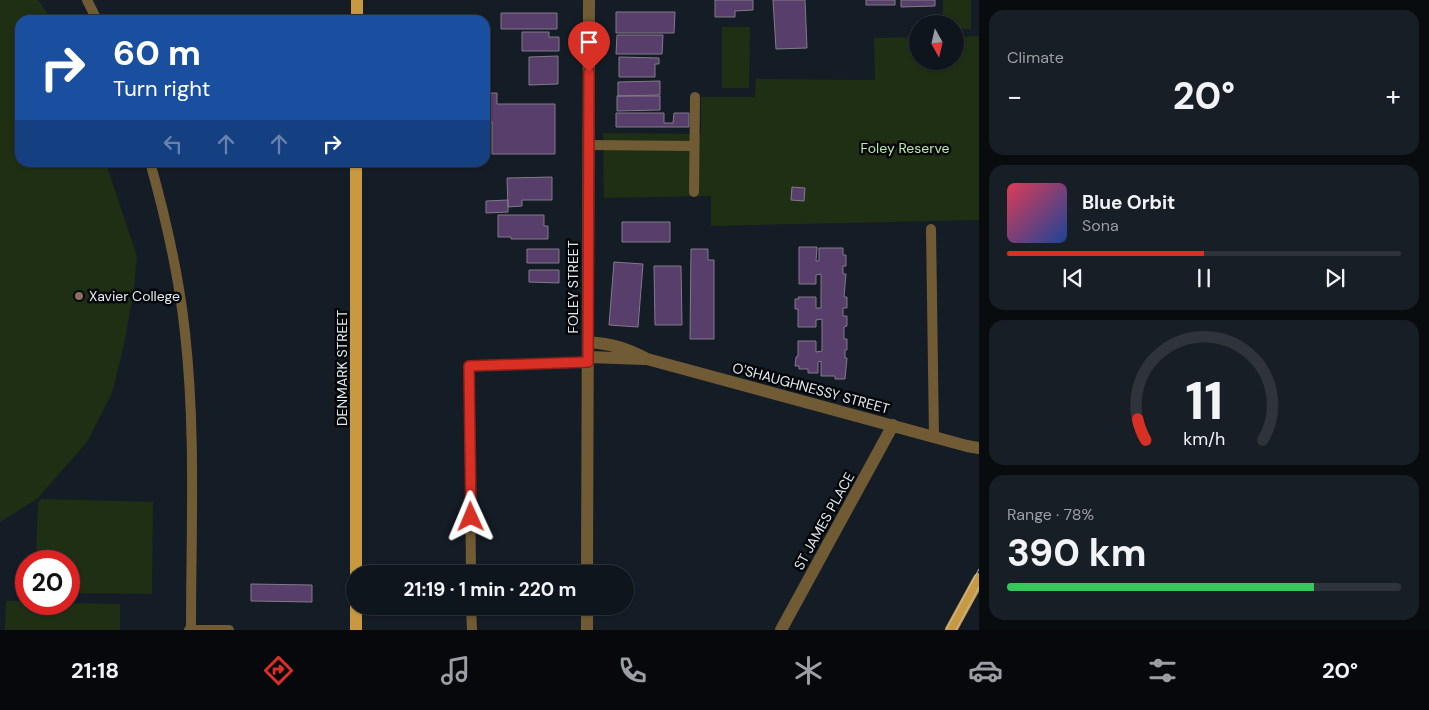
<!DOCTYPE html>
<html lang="en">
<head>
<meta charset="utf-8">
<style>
	:root { --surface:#0f151c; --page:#181e25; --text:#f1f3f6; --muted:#9b9fa3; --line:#2f343b; --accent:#d93025 }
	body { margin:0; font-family:"DM Sans",sans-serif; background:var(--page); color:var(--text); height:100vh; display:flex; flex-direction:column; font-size:19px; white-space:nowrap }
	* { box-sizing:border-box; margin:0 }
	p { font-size:16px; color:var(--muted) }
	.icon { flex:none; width:28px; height:28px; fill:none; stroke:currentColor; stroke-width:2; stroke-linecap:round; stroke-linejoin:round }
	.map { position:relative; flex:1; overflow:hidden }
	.drawer { display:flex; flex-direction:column; gap:10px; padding:10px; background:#080c0f; width:450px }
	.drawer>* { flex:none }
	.guide { position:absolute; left:15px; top:15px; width:475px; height:152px; border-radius:15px; box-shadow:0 1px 4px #0004,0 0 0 1px var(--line); background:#1a4fa0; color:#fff; overflow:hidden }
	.needle { width:32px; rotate:172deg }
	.tools { position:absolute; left:909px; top:15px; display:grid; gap:10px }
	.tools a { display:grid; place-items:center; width:55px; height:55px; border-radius:50%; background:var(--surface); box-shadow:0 1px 4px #0004,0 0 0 1px var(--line); font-size:25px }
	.speed { position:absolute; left:15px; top:550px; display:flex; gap:10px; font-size:25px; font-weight:700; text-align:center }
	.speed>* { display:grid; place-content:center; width:65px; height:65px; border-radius:50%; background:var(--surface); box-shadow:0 1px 4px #0004,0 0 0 1px var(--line); line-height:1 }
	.speed .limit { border:8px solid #d22; background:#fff; color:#111 }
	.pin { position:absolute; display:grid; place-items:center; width:42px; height:42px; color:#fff; margin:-51px -21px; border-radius:50% 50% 50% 0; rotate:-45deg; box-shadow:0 0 5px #0007 }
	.pin .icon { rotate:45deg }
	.me { position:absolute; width:55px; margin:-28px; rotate:359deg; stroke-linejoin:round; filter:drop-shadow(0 0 4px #0008) }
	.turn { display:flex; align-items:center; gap:18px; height:105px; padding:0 15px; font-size:22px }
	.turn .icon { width:65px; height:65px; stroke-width:2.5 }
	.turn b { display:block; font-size:35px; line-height:42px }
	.lanes { display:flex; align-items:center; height:48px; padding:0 15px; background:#0003; justify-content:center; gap:25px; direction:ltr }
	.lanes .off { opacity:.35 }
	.big { font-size:38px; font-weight:700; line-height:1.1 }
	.drawer .card { flex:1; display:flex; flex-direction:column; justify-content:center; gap:8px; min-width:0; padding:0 18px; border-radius:15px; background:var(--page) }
	.drawer .dial { align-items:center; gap:0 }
	.dial svg { height:130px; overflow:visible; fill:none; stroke:var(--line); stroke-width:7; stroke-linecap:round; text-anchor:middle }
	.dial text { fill:var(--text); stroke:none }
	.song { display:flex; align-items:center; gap:15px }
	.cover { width:60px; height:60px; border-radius:8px; background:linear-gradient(135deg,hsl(350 70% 55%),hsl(220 70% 35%)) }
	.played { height:5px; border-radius:2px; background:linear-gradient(90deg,var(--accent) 50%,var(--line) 50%) }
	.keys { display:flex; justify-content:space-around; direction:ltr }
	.heat { display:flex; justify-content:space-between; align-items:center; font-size:28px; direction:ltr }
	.charge { height:8px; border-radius:4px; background:linear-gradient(90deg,#34c759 78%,var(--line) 0) }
	.trip { position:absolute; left:346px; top:565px; width:288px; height:50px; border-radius:25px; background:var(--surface); box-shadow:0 1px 4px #0004,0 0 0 1px var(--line); font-weight:700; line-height:50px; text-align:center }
	.tab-bar { display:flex; height:80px; justify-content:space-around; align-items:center; background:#06080b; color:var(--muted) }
	.tab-bar .icon { width:35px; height:35px }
	.tab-bar .on { color:var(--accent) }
	.tab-bar b { font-size:22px; color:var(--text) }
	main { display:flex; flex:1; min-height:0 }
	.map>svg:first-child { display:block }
	.green { fill:#1f2f14 }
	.building { fill:#583e6b; stroke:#827a88 }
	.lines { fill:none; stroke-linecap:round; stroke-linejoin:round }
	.service { stroke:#715b34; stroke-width:10 }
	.minor { stroke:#715b34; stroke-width:12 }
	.primary { stroke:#c99942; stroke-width:12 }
	.tram { stroke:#b8bec6; stroke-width:1 }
	.route-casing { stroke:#8d1f18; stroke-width:12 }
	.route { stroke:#d93025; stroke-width:9 }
	.education-dot { fill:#8d6e63; stroke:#04070a; stroke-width:2 }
	.labels { text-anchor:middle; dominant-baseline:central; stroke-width:5; stroke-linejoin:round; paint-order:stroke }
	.park-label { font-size:14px; fill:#c0eea3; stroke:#04070a }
	.street-label { font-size:14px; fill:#e5ebf2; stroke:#04070a }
	.poi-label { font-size:14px; fill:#e5ebf2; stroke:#04070a; text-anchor:start }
</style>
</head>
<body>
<main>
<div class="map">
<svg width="979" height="630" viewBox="0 0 979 630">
	<rect width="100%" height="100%" fill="#141c26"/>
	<path class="green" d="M0,0H38L52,20H20V162L106,163L137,256L134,288L125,340L112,393L87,442L37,499L0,522Z
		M943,0H971V29H955V24H943Z
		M722,27H750L749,88H722Z
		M979,36V220L711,226V196L604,198L603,133L701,134V97H755L756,79L875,80L874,38L917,37L918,61H955V37Z
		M42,499L153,502L152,594L69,593V561H36L38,502Z
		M6,601H26V604L69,603L120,604V630H5Z"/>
	<path class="building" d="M715,0H753V10L735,11V17H715Z
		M773,0H805L807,48L776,49Z
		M866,0H895V5H866Z
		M901,0H935V6L901,7Z
		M616,12H675L674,33H616Z
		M501,13H557V29H501Z
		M522,32H549V37H559V51H522Z
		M617,35H663L662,54H616Z
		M558,56V84L529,85V57Z
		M619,57L659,58V64H655V77H619Z
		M660,81V95L618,96V82Z
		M485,93H497V104H555V154H492V122H485Z
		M617,96H660V110L617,111Z
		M616,113H664V123H673L674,113H689V127H616Z
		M552,177V200H522V206L508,207L507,178Z
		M792,187L805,188L804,201L791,200Z
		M508,200V212L486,213V201Z
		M498,215H544V226H548V239H511V237H498Z
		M622,222H670V242H622Z
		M799,247H817L816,261H819V248H843V255H846V266H843V274H846L844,297H847V308H843V316H847V326L844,327V339H847V350H845V358H847L845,379H835V376H821V361L818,362V373H808V369H799V366H795L796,357L798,356V341H816V352L822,351V319L816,320V327H798V309H795V299H799L798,297H816V308H821V274L816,275V284H799Z
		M527,249H559V263H527Z
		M691,249H708V260H714V339H690Z
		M614,262L643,264L638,327L609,325Z
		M654,266H681L682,325H655Z
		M529,270H559V283L529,282Z
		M251,584L312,585V602L251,601Z"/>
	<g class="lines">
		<path class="service" d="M87,0L97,20
			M589,145L694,146
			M150,162C166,219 179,275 185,333C196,431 191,531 191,629
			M694,192L695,97
			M931,229L934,437
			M471,574L469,366L588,362
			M471,606L472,630
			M189,630H229"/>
		<path class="minor" d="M588,342C612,344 626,348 647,359L967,446L979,448
			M588,357L645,359
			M587,574L589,0
			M587,630V606
			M781,630L893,425"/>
		<path class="primary" d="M357,20V0
			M356,574V162
			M356,630V606
			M951,630L979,579"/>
		<path class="tram" d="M946,630L979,569
			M956,630L979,587"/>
	</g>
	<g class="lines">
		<defs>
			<path id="route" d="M471,517L469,366L588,362L589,72"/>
		</defs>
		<use href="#route" class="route-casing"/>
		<use href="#route" class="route"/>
	</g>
	<circle class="education-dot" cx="79" cy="296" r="5"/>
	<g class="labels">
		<g class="park-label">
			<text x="905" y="148">Foley Reserve</text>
		</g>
		<g class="street-label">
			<text transform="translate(573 287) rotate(-90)">FOLEY STREET</text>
			<text transform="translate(342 368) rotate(-90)">DENMARK STREET</text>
			<text transform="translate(811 388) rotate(15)">O'SHAUGHNESSY STREET</text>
			<text transform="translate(824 521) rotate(-61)">ST JAMES PLACE</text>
		</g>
		<g class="poi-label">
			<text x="89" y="296">Xavier College</text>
		</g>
	</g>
</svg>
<div class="tools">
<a><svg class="needle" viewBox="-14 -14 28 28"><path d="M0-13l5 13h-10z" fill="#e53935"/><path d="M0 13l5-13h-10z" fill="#9b9fa3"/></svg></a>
</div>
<div class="speed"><div class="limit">20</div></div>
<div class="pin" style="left:589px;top:72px;background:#d93025"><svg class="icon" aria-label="arrive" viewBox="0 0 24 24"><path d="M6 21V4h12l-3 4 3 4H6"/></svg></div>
<svg class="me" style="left:471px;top:517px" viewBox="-20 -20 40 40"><path d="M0-17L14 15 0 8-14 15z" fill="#d93025" stroke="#fff" stroke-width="4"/></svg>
<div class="trip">21:19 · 1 min · 220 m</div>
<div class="guide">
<div class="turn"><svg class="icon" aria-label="right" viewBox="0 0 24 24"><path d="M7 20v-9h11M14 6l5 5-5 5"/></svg><div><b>60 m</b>Turn right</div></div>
<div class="lanes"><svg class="icon off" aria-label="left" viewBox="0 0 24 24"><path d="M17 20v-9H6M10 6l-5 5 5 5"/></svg><svg class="icon off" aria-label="ahead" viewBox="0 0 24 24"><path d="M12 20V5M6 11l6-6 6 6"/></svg><svg class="icon off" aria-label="ahead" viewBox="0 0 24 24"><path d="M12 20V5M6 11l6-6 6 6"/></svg><svg class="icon" aria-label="right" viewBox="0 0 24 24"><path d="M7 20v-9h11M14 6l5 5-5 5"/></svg></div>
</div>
</div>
<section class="drawer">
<div class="card"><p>Climate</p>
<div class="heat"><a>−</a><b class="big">20°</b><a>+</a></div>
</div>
<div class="card">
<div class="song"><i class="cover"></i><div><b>Blue Orbit</b><p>Sona</p></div></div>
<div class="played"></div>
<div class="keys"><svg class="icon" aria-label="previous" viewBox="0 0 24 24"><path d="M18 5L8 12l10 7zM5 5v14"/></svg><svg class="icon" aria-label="pause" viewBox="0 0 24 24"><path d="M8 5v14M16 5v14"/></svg><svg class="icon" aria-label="next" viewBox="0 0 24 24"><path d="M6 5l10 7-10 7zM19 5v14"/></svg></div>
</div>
<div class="card dial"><svg viewBox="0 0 100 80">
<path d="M14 69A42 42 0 1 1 86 69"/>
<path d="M14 69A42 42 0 0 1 9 56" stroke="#d93025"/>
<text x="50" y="56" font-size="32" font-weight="700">11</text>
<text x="50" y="72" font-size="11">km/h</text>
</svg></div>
<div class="card"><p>Range · 78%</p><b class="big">390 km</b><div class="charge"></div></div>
</section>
</main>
<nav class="tab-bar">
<b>21:18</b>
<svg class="icon on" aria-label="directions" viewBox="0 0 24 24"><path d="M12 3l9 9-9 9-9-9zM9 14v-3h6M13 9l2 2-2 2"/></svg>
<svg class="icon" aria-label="music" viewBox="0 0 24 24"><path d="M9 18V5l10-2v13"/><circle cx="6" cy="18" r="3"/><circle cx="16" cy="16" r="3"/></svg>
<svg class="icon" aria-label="phone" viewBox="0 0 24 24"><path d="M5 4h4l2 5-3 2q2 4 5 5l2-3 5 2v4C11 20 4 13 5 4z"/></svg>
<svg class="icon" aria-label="climate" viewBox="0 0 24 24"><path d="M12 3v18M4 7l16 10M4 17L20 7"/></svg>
<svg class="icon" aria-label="car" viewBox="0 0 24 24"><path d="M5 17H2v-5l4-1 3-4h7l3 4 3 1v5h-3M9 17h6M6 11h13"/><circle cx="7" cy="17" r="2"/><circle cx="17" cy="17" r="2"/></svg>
<svg class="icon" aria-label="filters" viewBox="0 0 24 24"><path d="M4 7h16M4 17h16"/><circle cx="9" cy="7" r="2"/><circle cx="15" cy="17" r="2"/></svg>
<b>20°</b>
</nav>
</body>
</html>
